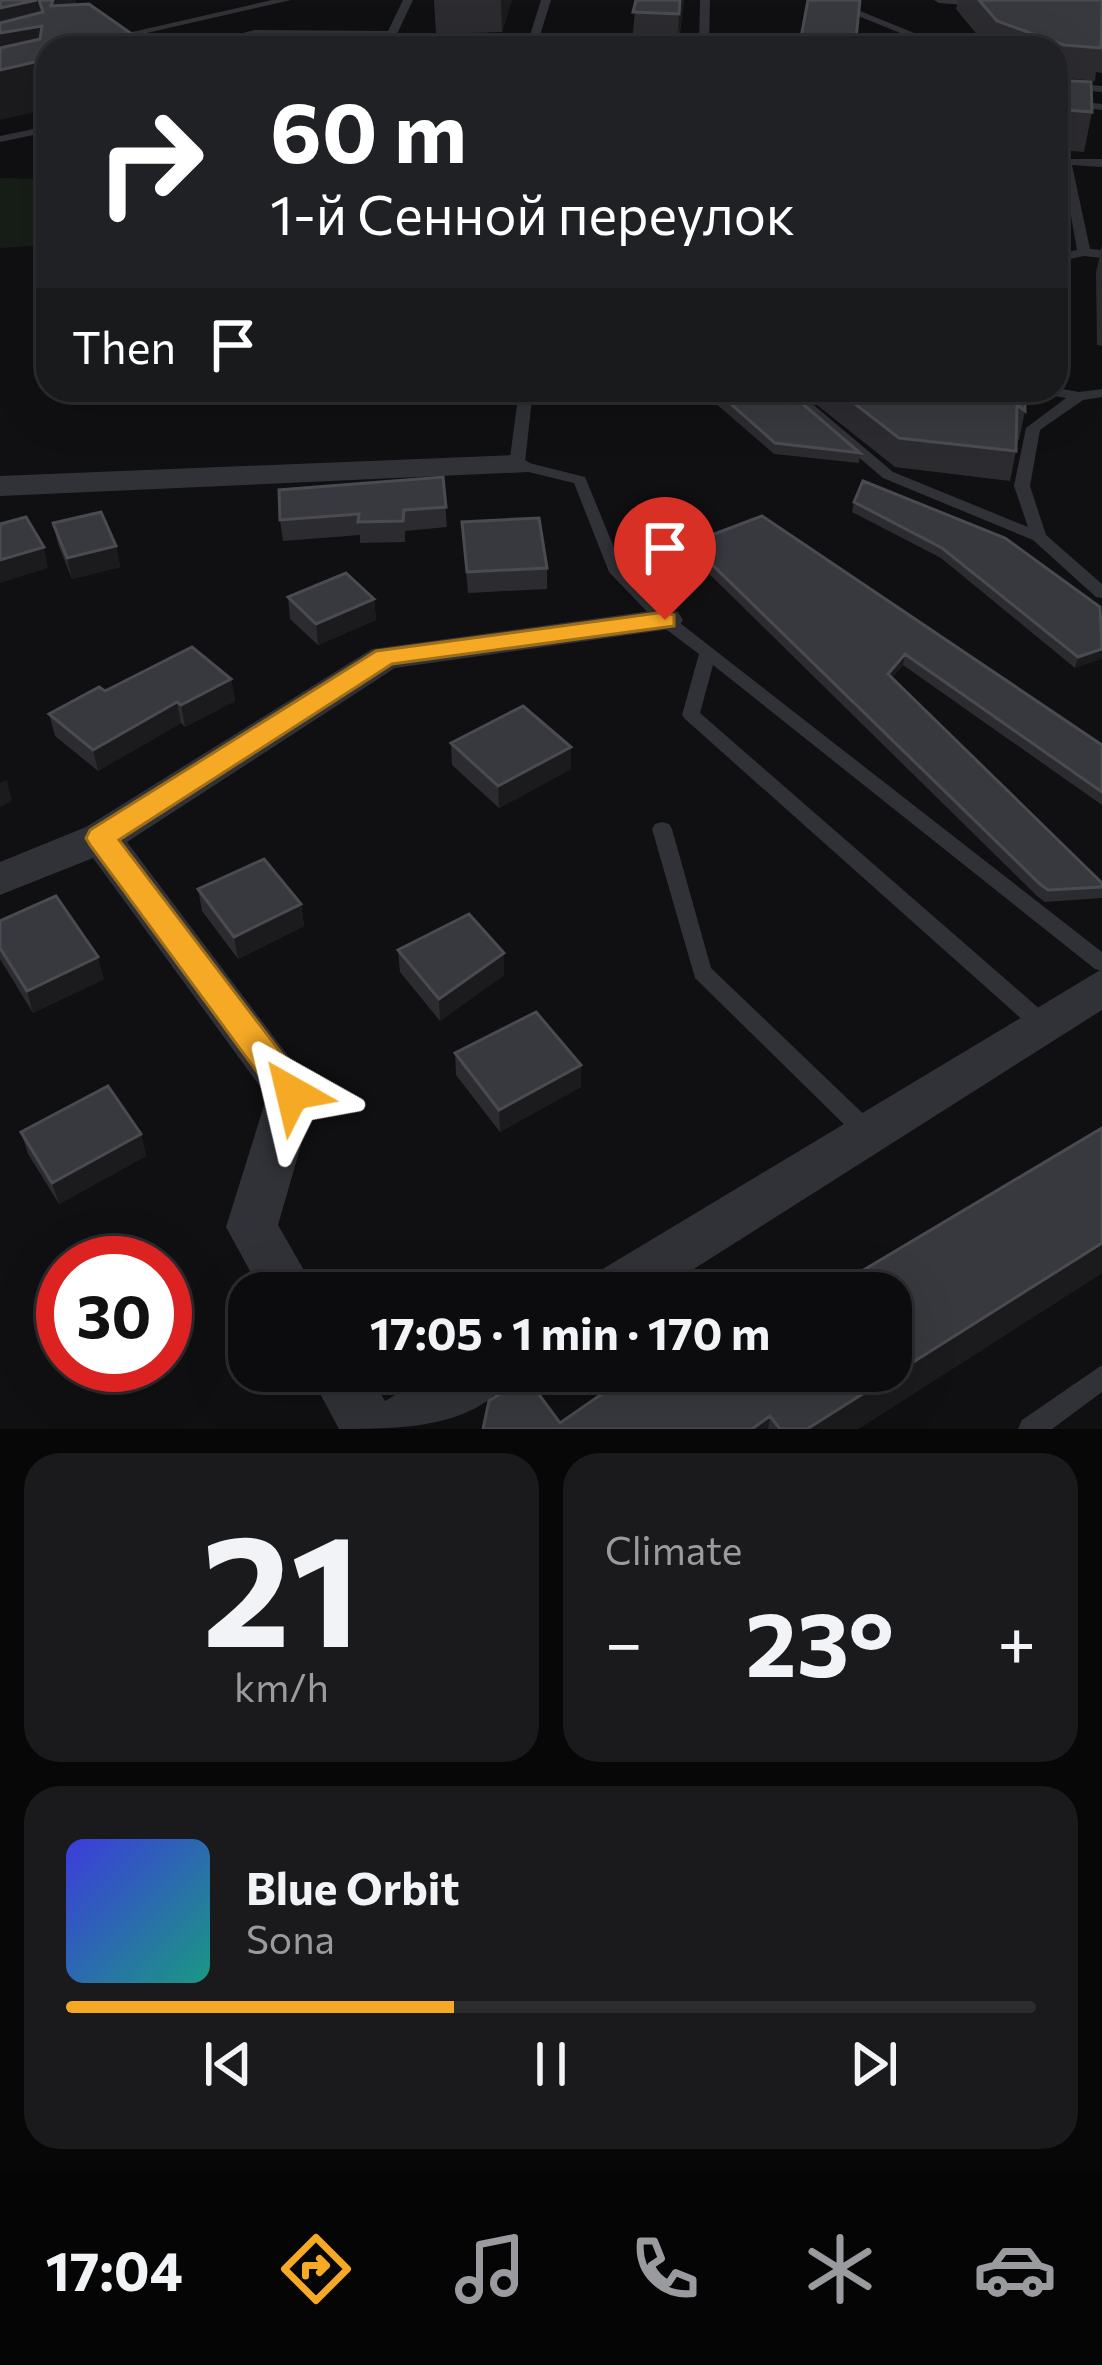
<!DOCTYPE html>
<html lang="en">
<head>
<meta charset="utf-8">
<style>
	:root { --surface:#0c0c0e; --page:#1a1a1c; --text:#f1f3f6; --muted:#9a9b9e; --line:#2c2c2e; --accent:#f5a925 }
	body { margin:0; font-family:Commissioner,sans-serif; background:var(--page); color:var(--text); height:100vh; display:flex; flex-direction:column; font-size:45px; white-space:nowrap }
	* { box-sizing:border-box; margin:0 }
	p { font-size:39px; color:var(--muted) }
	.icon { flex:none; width:66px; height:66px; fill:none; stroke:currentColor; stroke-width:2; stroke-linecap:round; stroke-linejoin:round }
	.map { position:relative; height:1429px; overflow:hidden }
	.side { display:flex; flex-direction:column; gap:24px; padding:24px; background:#070708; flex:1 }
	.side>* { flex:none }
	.guide { position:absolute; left:36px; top:36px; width:1032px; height:366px; border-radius:36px; box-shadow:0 12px 48px #0002,0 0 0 3px var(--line); background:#202124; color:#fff; overflow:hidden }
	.speed { position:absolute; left:36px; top:1236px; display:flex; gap:24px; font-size:60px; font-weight:700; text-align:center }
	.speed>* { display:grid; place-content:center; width:156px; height:156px; border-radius:50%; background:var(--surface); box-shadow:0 12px 48px #0002,0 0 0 3px var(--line); line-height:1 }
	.speed .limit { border:18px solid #d22; background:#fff; color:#111 }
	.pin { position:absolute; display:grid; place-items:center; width:102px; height:102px; color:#fff; margin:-123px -51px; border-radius:50% 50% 50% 0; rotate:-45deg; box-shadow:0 0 12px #0007 }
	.pin .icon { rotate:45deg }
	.me { position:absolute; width:132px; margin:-66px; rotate:323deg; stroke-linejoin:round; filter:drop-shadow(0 0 9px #0008) }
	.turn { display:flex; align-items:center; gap:42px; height:252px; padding:0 36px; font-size:54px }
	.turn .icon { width:156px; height:156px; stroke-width:2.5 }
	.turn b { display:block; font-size:84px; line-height:102px }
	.then { display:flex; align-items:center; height:114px; padding:0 36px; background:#0003; gap:24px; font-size:45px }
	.big { font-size:90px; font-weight:700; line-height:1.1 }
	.side .tile { flex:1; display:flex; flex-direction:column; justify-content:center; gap:18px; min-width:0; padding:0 42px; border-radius:36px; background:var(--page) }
	.side .dial { align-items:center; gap:0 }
	.dial b { font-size:156px; line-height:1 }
	.song { display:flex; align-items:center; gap:36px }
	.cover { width:144px; height:144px; border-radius:18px; background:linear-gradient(135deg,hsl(240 70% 55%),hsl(170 70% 35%)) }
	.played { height:12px; border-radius:6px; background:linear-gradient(90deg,var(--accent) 40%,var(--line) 40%) }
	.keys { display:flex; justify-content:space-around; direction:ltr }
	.heat { display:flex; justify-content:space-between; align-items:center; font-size:66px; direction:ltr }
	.side .tiles { flex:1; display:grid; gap:24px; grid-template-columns:1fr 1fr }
	.tile:last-child { grid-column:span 2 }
	.trip { position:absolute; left:228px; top:1272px; width:684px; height:120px; border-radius:36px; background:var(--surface); box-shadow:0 12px 48px #0002,0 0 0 3px var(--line); font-weight:700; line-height:120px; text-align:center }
	.tabs { display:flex; height:192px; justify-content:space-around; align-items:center; background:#050506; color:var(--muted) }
	.tabs .icon { width:84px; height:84px }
	.tabs .on { color:var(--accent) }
	.tabs b { font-size:54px; color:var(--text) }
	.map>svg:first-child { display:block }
	.green { fill:#171d17 }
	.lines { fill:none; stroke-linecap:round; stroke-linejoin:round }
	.service { fill:#313237; fill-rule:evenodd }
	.minor { fill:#313237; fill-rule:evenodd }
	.wall { fill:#2c2c30 }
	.shaded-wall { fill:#1b1b1e }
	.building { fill:#38393e; stroke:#494b50; stroke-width:3 }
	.route { fill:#f5a925; stroke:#9f6e18; stroke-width:3 }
</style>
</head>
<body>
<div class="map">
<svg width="1102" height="1429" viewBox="0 0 1102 1429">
	<rect width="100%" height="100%" fill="#101012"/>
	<path class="green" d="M0,178L48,179V245L0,248Z"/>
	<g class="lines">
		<path class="service" d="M272,0H291L81,48H62Z
			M403,0H413L397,34L392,37L255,36L200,48H181L255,30L388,31Z
			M541,0H551L536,48H526Z
			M700,0H710L709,48H699Z
			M819,0H833L951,48H937Z
			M934,0H977L983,3L978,6L939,3Z
			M1056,82L1102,86V92L1056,88Z
			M1056,99L1102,104V110L1056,105Z
			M48,126V132L0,142V136Z
			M1061,159H1102V167L1072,165L1090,249L1102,250V258L1084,256L1056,262V254L1077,250Z
			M1056,296L1061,297L1063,305L1056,309Z
			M1056,388L1079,392L1102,389V397L1083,400L1040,430L1030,486L1046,535L1102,584V598L1096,597L1033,540L883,478L780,390H796L893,472L1028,527L1014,486L1026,428L1066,398L1038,393L1036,390Z
			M519,390H533L525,462L585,477L622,567L671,616L1102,952V971L1095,969L713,665L700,713L1050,1018L1053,1024L1050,1030L1042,1032L1034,1030L685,719L682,715L699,654L659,624L609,572L574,483L512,468L509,465Z
			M662,822L669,824L672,829L711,968L876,1126L879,1133L876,1140L868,1142L860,1140L695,978L652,829L655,824Z
			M1102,1365V1392L1052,1429H1018L1022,1420Z"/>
		<path class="minor" d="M517,455L533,465L529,472L0,496V476Z
			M665,609L678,612L683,620L678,628L395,668L127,842L316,1093L278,1225L317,1293H262L226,1227L267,1096L93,858L0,895V862L86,827L372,649Z
			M1102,969V1010L656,1293H583L591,1276Z
			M308,1371H367L385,1401L435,1371H513C483,1429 400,1429 339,1429Z"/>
	</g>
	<path class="wall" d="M434,0H512L502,32L436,34Z
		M636,0H684L678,48H604L632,43Z
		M958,0H1102V73L1096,72L1095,81L1056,77V48H988L956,9Z
		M1056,80L1092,112L1084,152L1056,150Z
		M1102,245V346L1097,345L1096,273Z
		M700,390H773L860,453L859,463L774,454Z
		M798,390H1025V411L1019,440L1016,438V451L1010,481L895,467Z
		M443,477L447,527L405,531V542L360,543V535L283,541L280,520Z
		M854,502L1100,607L1075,668L941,558L852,512Z
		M462,522L547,568V589L468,593Z
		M53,523L116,546L120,567L72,579L58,544Z
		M690,543L1102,745V805L903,665L892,678L1102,883V898L1045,902L1037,896L689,554Z
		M288,597L374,599L376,620L318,645L290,619Z
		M231,679L235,701L185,727L181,723L98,771L55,736L49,714L105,691Z
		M451,743L571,769L499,808L452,765Z
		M198,889L301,904L304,926L238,959L202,911Z
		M0,921L104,979L33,1013L0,959Z
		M398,950L504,953V975L440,1021L400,972Z
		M455,1053L581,1087L500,1132L456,1075Z
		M1102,1128V1273L858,1429H483L560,1423L678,1380Z
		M21,1132L141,1134L146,1156L59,1204L28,1154Z"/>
	<path class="shaded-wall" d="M39,0L48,56V109L0,120V8Z
		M53,0H76L82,39L51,6Z
		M501,0H512L502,32Z
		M680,0H684L677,48L679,14Z
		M139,39L140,48H99Z
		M116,546L120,567L72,579L67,558Z
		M44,547L48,568L0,583V560Z
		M374,599L376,620L318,645L316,624Z
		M1102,649V659L1075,668L1078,657Z
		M905,654L903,665L886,685L888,674Z
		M231,679L235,701L185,727L181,705Z
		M177,702L181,723L98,771L93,750Z
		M571,747V769L499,808L498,786Z
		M7,780L12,801L0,807V783Z
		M301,904L304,926L238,959L234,937Z
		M504,953V975L440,1021L439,999Z
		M98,957L104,979L33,1013L27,991Z
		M581,1065V1087L500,1132L499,1110Z
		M141,1134L146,1156L59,1204L52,1183Z
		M1102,1243V1273L858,1429H807Z
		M770,1416L768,1429H752Z"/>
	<path class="building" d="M0,0H37L0,8Z
		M39,0H53L51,6L89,4L139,39L99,48H48V59L0,70V48L40,39L42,26L0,33V23L43,12Z
		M636,0H680L679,14L633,12Z
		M808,0H860L855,48H799Z
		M979,0H1102L1101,48L1064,45L997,21Z
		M606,42L647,43L646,48H604Z
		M1056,80L1091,82L1092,112L1056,109Z
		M715,390H773L788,403L790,393L860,453L775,443Z
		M837,390H1025V411L1017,405L1016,451L899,438Z
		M443,477L446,507L404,510L403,521L358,522L359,514L280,520L279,490Z
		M863,481L1005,538L1100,607L1102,649L1078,657L942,548L854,502Z
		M101,512L116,546L67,558L53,523Z
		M762,516L1102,745V792L905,654L888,674L1102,883V887L1048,890L1040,884L690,543Z
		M26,517L44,547L0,560V524Z
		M539,518L547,568L467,572L462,522Z
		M346,573L374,599L316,624L288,597Z
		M192,647L231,679L181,705L177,702L93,750L49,714L99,687L105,691Z
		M523,706L571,747L498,786L451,743Z
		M264,859L301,904L234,937L198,889Z
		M56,896L98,957L27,991L0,948V921Z
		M469,914L504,953L439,999L398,950Z
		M536,1012L581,1065L499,1110L455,1053Z
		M108,1086L141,1134L52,1183L21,1132Z
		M1102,1128V1243L807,1429H780L770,1416L752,1429H483L489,1401L526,1377L560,1423L635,1371H670L678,1380L694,1371H891V1293H825Z"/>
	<path class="route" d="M665,612L674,615V626L392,664L119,840L304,1083L309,1093L304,1103H280L90,845L86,838L90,830L376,651Z"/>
</svg>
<div class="speed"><div class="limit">30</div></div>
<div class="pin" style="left:665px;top:620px;background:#d93025"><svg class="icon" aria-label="arrive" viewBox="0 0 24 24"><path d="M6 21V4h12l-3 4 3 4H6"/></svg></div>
<svg class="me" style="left:292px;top:1093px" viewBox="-20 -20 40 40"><path d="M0-17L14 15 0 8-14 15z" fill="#f5a925" stroke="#fff" stroke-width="4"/></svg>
<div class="trip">17:05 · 1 min · 170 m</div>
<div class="guide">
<div class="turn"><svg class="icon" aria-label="right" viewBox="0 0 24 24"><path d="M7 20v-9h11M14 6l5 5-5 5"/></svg><div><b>60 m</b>1-й Сенной переулок</div></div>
<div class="then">Then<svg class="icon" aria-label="arrive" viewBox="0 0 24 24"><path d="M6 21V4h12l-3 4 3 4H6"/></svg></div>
</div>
</div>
<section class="side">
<div class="tiles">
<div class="tile dial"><b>21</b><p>km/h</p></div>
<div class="tile"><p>Climate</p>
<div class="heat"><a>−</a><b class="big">23°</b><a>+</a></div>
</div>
<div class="tile">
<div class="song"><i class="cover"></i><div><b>Blue Orbit</b><p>Sona</p></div></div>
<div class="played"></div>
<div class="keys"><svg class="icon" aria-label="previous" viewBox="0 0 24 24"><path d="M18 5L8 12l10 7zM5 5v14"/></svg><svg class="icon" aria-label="pause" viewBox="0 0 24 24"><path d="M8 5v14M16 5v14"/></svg><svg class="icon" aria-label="next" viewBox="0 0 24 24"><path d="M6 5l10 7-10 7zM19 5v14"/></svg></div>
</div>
</div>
</section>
<nav class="tabs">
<b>17:04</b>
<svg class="icon on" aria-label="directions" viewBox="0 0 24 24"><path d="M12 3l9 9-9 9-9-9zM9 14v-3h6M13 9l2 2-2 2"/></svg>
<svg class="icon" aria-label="music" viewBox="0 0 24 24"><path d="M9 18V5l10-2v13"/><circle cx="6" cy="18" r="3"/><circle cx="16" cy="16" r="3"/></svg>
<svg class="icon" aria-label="phone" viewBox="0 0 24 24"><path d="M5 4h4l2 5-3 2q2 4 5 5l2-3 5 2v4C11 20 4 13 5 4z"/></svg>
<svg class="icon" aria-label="climate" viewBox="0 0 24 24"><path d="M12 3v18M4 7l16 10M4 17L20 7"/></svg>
<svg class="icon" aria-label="car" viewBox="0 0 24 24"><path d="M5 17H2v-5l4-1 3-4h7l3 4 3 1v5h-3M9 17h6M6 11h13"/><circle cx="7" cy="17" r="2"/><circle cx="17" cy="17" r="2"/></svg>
</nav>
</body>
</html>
